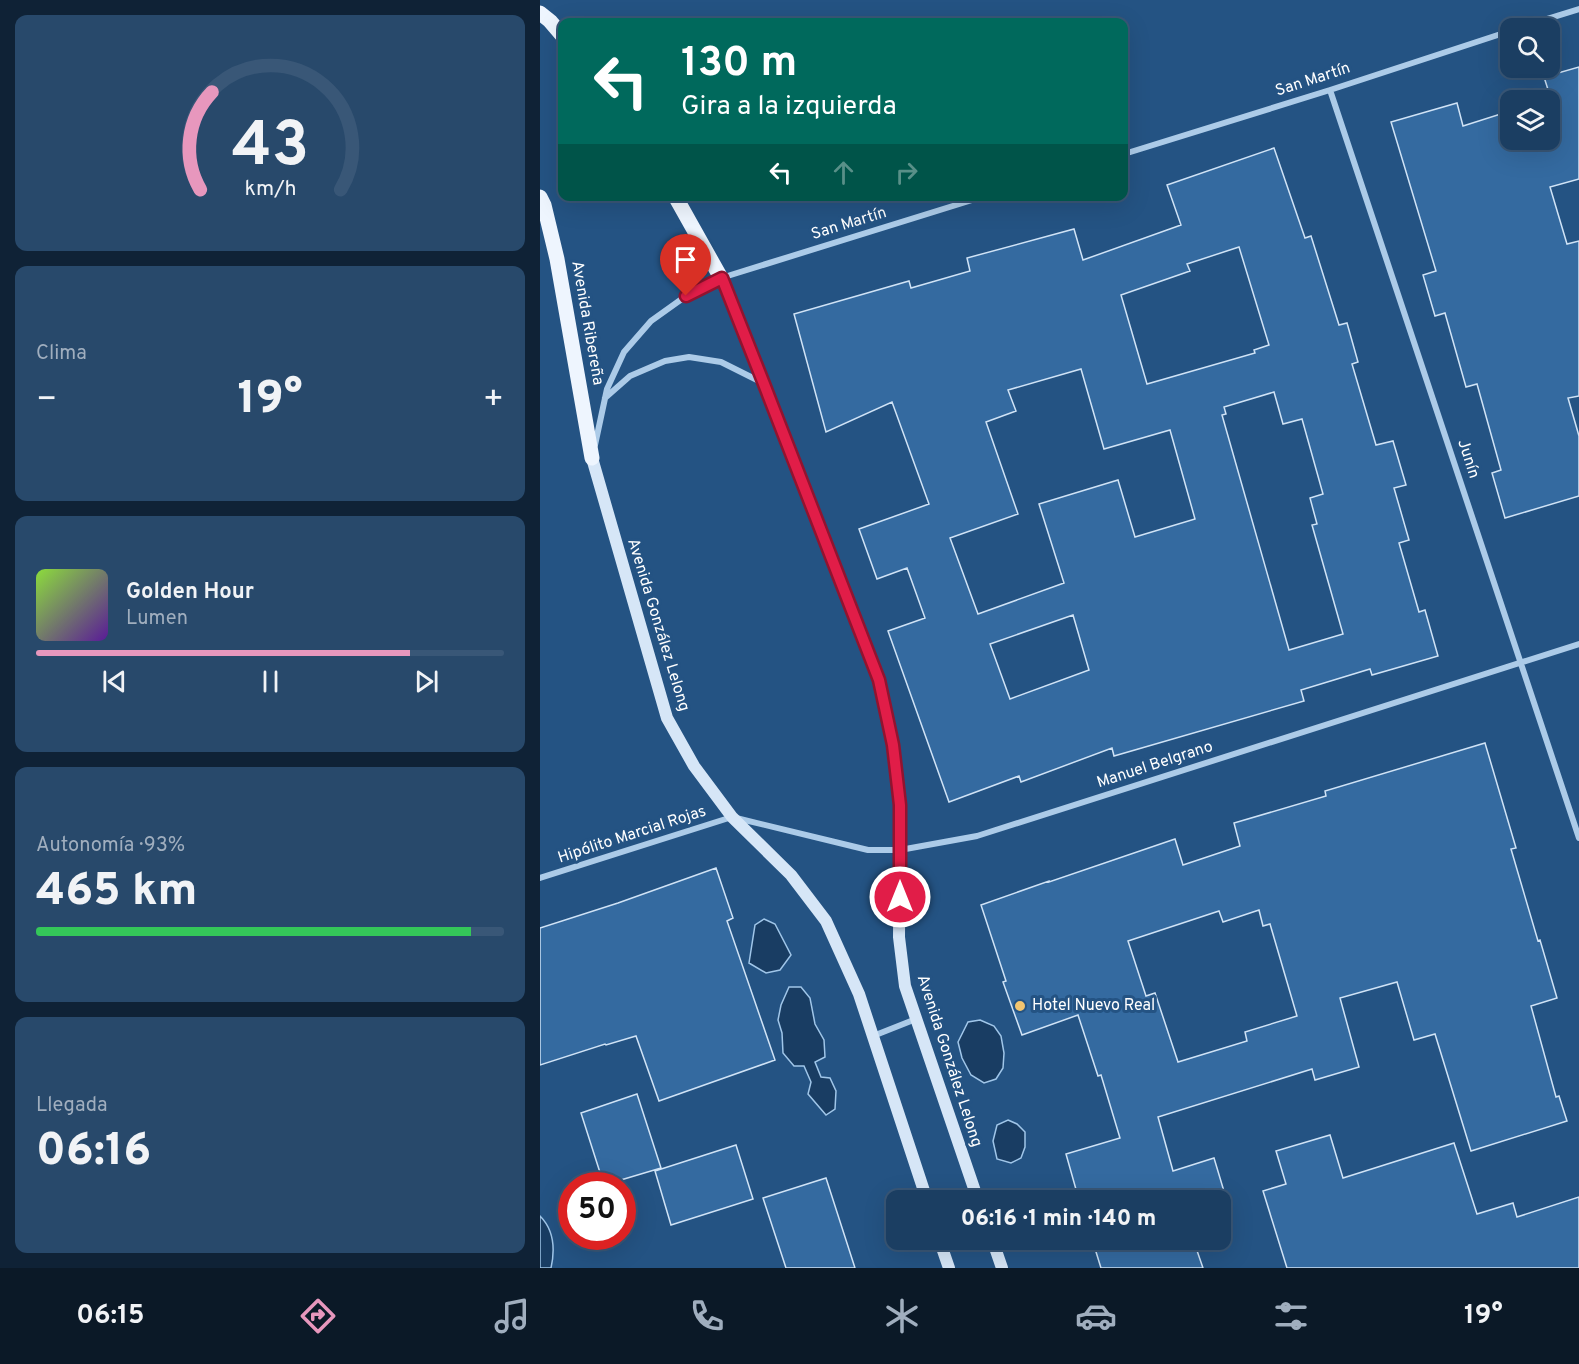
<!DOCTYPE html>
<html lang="es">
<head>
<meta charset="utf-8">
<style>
	:root { --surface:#1b3e62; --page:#28496b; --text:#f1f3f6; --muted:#a0aebe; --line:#395777; --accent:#e797bd }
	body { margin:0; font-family:Overpass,sans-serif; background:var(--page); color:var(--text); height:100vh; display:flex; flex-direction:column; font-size:22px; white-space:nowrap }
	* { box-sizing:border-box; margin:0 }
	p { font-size:20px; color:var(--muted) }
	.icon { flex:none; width:33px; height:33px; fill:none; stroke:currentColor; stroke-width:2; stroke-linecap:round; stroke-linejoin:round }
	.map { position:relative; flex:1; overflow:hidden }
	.side { display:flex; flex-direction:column; gap:15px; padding:15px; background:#0f2236; width:540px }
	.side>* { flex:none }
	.guide { position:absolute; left:18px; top:18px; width:570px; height:183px; border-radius:12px; box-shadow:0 6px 24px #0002,0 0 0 2px var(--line); background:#00695c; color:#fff; overflow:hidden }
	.buttons { position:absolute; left:960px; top:18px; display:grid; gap:12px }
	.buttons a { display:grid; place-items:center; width:60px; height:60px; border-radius:12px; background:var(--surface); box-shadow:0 6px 24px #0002,0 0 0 2px var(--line); font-size:30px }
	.speed { position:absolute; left:18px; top:1172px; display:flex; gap:12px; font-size:30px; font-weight:700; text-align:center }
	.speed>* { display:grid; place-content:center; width:78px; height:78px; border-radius:50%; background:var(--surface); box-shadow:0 6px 24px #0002,0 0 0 2px var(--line); line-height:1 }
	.speed .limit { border:9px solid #d22; background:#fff; color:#111 }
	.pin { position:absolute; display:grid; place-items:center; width:51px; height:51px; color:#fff; margin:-62px -26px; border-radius:50% 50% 50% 0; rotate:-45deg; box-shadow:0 0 6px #0007 }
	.pin .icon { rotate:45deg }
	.me { position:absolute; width:66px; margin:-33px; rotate:0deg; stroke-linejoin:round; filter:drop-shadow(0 0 4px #0008) }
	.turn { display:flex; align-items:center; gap:21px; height:126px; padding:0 24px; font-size:27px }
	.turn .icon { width:78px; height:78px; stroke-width:2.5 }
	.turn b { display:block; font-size:42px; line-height:51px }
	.lanes { display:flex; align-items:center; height:57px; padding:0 24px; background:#0003; justify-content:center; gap:30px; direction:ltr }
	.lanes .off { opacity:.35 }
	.big { font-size:45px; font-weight:800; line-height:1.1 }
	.side .widget { flex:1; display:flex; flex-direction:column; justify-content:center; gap:9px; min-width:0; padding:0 21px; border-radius:12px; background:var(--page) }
	.side .dial { align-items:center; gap:0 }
	.dial svg { height:156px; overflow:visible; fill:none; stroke:var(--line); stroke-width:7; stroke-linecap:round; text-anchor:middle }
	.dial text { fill:var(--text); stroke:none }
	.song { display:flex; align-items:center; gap:18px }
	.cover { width:72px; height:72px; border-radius:9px; background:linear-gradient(135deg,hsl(90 70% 55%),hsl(270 70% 35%)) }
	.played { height:6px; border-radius:3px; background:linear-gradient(90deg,var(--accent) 80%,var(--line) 80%) }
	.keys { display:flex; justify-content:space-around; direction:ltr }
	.heat { display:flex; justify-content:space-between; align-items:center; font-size:33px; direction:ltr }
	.charge { height:9px; border-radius:4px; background:linear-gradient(90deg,#34c759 93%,var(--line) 0) }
	.trip { position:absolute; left:346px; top:1190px; width:345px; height:60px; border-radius:12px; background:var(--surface); box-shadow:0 6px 24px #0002,0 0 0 2px var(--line); font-weight:800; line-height:60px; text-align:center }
	.tab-bar { display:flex; height:96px; justify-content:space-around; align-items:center; background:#0b1927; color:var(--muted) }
	.tab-bar .icon { width:42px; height:42px }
	.tab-bar .selected { color:var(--accent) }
	.tab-bar b { font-size:27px; color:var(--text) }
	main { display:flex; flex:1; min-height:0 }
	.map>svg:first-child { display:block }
	.water { fill:#193d63; stroke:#a0c6e9; stroke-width:1.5 }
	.building { fill:#346aa0; stroke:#d0e3f6; stroke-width:1.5; fill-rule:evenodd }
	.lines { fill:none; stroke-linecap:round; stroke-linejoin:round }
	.street { stroke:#accbe8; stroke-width:6 }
	.secondary { stroke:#d6e6f7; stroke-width:12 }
	.primary { stroke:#eef5fe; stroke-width:15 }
	.route-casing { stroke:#92132f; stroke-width:15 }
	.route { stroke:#e11d48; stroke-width:10 }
	.poi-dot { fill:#f2c570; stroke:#245383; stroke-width:2 }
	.labels { text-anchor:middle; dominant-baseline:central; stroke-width:6; stroke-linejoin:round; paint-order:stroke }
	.street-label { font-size:16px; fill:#fff; stroke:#245383 }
	.poi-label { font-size:16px; fill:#fff; stroke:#245383; text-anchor:start }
</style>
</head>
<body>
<main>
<section class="side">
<div class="widget dial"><svg viewBox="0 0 100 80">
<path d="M14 69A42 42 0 1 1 86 69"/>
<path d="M14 69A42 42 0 0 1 20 19" stroke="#e797bd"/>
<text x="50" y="56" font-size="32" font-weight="700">43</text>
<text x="50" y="72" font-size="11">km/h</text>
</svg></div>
<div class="widget"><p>Clima</p>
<div class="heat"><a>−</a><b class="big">19°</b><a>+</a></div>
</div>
<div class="widget">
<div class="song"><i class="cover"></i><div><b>Golden Hour</b><p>Lumen</p></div></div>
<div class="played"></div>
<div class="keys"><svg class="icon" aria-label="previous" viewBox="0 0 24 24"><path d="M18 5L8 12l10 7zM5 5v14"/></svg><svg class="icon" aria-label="pause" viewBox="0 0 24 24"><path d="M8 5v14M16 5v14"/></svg><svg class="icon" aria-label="next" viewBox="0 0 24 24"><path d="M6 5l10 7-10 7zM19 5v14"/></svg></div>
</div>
<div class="widget"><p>Autonomía · 93%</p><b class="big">465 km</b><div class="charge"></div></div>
<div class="widget"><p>Llegada</p><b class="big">06:16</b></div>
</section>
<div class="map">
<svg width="1039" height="1268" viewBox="0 0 1039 1268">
	<rect width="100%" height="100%" fill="#245383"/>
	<path class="water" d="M224,919L235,924L251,955L240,970L226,973L209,963L215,925Z
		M249,987H261L270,998L275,1024L284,1040L285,1057L275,1062L281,1077L290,1078L296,1091L295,1109L286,1115L268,1094L271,1082L264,1066H254L243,1053L242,1033L238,1020L241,1005Z
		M440,1020L454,1026L461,1036L464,1053L463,1068L456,1079L444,1083L431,1075L422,1058L418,1042L428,1022Z
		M468,1120L477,1124L485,1132V1147L481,1158L471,1163L457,1159L453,1141L457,1125Z
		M0,1216C14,1230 15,1250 11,1268H0Z"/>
	<path class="building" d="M1039,67V179L1010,187L1027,244L1039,241V396L1028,398L1039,436V496L965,518L952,473L961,470L937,384L926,387L905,313L895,316L883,275L896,271L851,122L917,103L923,126L970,111V140H1010V100H1007L1011,99L1004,77Z
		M734,148L765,238L771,236L799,325L807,323L818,362L812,364L836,445L853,441L866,485L854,488L869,540L859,543L879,612L885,610L898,656L832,675L830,669L761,690L764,701L574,756L572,748L481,782L479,776L409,802L348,631L385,618L367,568L337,579L319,529L389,504L352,402L286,432L254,314L369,281L371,288L430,271L427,258L534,229L543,260L641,225L627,185ZM699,247L729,345L714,350L715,353L607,384L581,295L650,271L647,264ZM541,369L564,449L630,430L655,519L595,537L578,480L499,504L524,583L438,614L410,538L478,514L446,422L476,411L468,390ZM734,392L743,424L762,419L783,494L770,498L777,524L772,525L803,634L749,650L682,415L686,414L684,407ZM533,615L549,670L470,699L450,644Z
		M945,743L976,848L971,849L998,941L1000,940L1017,998L991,1006L1016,1097L1019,1096L1027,1121L931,1151L895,1034L874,1040L857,982L800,998L819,1067L775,1080L772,1069L618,1117L633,1171L674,1158L692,1218L681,1221V1200H539L526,1154L580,1138L561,1075L558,1076L538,1015L482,1035L463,982L466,981L441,905L509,881V882L635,839L643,865L700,846L694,823L786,796L785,791ZM719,910L723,926L730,924L757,1016L705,1032L707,1041L638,1062L615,993L606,996L588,941L679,911L683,922Z
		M176,868L193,918L187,921L235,1060L119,1101L96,1036L66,1045L65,1044L0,1065V928L78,903Z
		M97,1094L121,1168L64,1185L41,1113Z
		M790,1135L803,1178L914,1143L937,1214L973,1203L977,1217L1039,1197V1268H747L723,1191L746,1184L736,1151Z
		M196,1145L213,1199L131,1225L115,1171Z
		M286,1178L315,1268H246L223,1198Z
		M552,1239H653L663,1268H561Z"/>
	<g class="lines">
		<path class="street" d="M978,28L1039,9
			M790,90L1039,838
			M584,154L790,90L970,31
			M65,398L90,376L125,361L149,357L181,362L221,382
			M55,445L67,389L84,352L111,321L146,296L181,278L445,196
			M0,878L192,817L328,850H360L437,836L1039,644
			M333,1036L376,1019"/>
		<path class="secondary" d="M181,278L224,384L339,680L353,745L360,805L359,937L365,986L438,1200
			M52,458L127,718L154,766L192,817L251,875L286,921L319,994L387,1200
			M399,1239L409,1268
			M452,1239L462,1268"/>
		<path class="primary" d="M0,13L10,21L22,35
			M135,196L181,278
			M0,197L4,205L17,259L52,458"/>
	</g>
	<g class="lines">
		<defs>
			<path id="route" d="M146,296L182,278L224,384L339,680L353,745L360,805V897"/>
		</defs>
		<use href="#route" class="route-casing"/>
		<use href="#route" class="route"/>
	</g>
	<circle class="poi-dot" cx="480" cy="1006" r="6"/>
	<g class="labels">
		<g class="street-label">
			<text transform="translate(773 80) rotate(-18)">San Martín</text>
			<text transform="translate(309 224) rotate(-17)">San Martín</text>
			<text transform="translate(47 323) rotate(80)">Avenida Ribereña</text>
			<text transform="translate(928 459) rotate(72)">Junín</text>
			<text transform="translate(118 625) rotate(73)">Avenida González Lelong</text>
			<text transform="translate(615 765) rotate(-18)">Manuel Belgrano</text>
			<text transform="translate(92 835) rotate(-18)">Hipólito Marcial Rojas</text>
			<text transform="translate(409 1061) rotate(72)">Avenida González Lelong</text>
		</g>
		<g class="poi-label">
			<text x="492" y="1006">Hotel Nuevo Real</text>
		</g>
	</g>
</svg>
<div class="buttons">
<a><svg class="icon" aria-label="search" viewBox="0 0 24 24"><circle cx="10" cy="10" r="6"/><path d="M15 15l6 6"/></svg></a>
<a><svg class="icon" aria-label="layers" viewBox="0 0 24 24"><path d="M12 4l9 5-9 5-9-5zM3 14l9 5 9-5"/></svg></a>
</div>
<div class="speed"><div class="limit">50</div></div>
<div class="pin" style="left:146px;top:296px;background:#d93025"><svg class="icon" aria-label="arrive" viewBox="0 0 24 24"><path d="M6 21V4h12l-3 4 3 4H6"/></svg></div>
<svg class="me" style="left:360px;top:897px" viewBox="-20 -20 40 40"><circle r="17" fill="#e11d48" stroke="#fff" stroke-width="3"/><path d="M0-11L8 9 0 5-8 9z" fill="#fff"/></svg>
<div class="trip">06:16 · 1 min · 140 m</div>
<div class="guide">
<div class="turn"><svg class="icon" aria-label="left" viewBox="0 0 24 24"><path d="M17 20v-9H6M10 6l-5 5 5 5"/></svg><div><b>130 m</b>Gira a la izquierda</div></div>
<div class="lanes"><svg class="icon" aria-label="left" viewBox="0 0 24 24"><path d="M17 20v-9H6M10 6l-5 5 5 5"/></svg><svg class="icon off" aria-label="ahead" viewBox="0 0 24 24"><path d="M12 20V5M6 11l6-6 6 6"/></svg><svg class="icon off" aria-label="right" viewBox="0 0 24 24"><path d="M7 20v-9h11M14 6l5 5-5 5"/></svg></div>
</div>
</div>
</main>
<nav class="tab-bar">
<b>06:15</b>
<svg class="icon selected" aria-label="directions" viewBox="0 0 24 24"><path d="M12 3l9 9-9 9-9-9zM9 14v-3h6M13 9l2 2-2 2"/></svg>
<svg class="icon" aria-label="music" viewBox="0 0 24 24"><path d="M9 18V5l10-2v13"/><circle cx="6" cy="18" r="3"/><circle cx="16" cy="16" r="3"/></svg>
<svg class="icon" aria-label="phone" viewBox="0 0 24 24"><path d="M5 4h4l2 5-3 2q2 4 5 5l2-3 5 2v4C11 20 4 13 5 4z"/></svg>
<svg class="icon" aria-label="climate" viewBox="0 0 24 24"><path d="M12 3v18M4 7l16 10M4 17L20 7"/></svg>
<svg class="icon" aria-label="car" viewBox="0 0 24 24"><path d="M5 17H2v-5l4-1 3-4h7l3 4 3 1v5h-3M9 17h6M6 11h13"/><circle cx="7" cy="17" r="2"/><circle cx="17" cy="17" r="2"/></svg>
<svg class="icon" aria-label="filters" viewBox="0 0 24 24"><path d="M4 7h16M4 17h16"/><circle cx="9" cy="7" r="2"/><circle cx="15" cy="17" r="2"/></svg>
<b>19°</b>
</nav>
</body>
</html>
